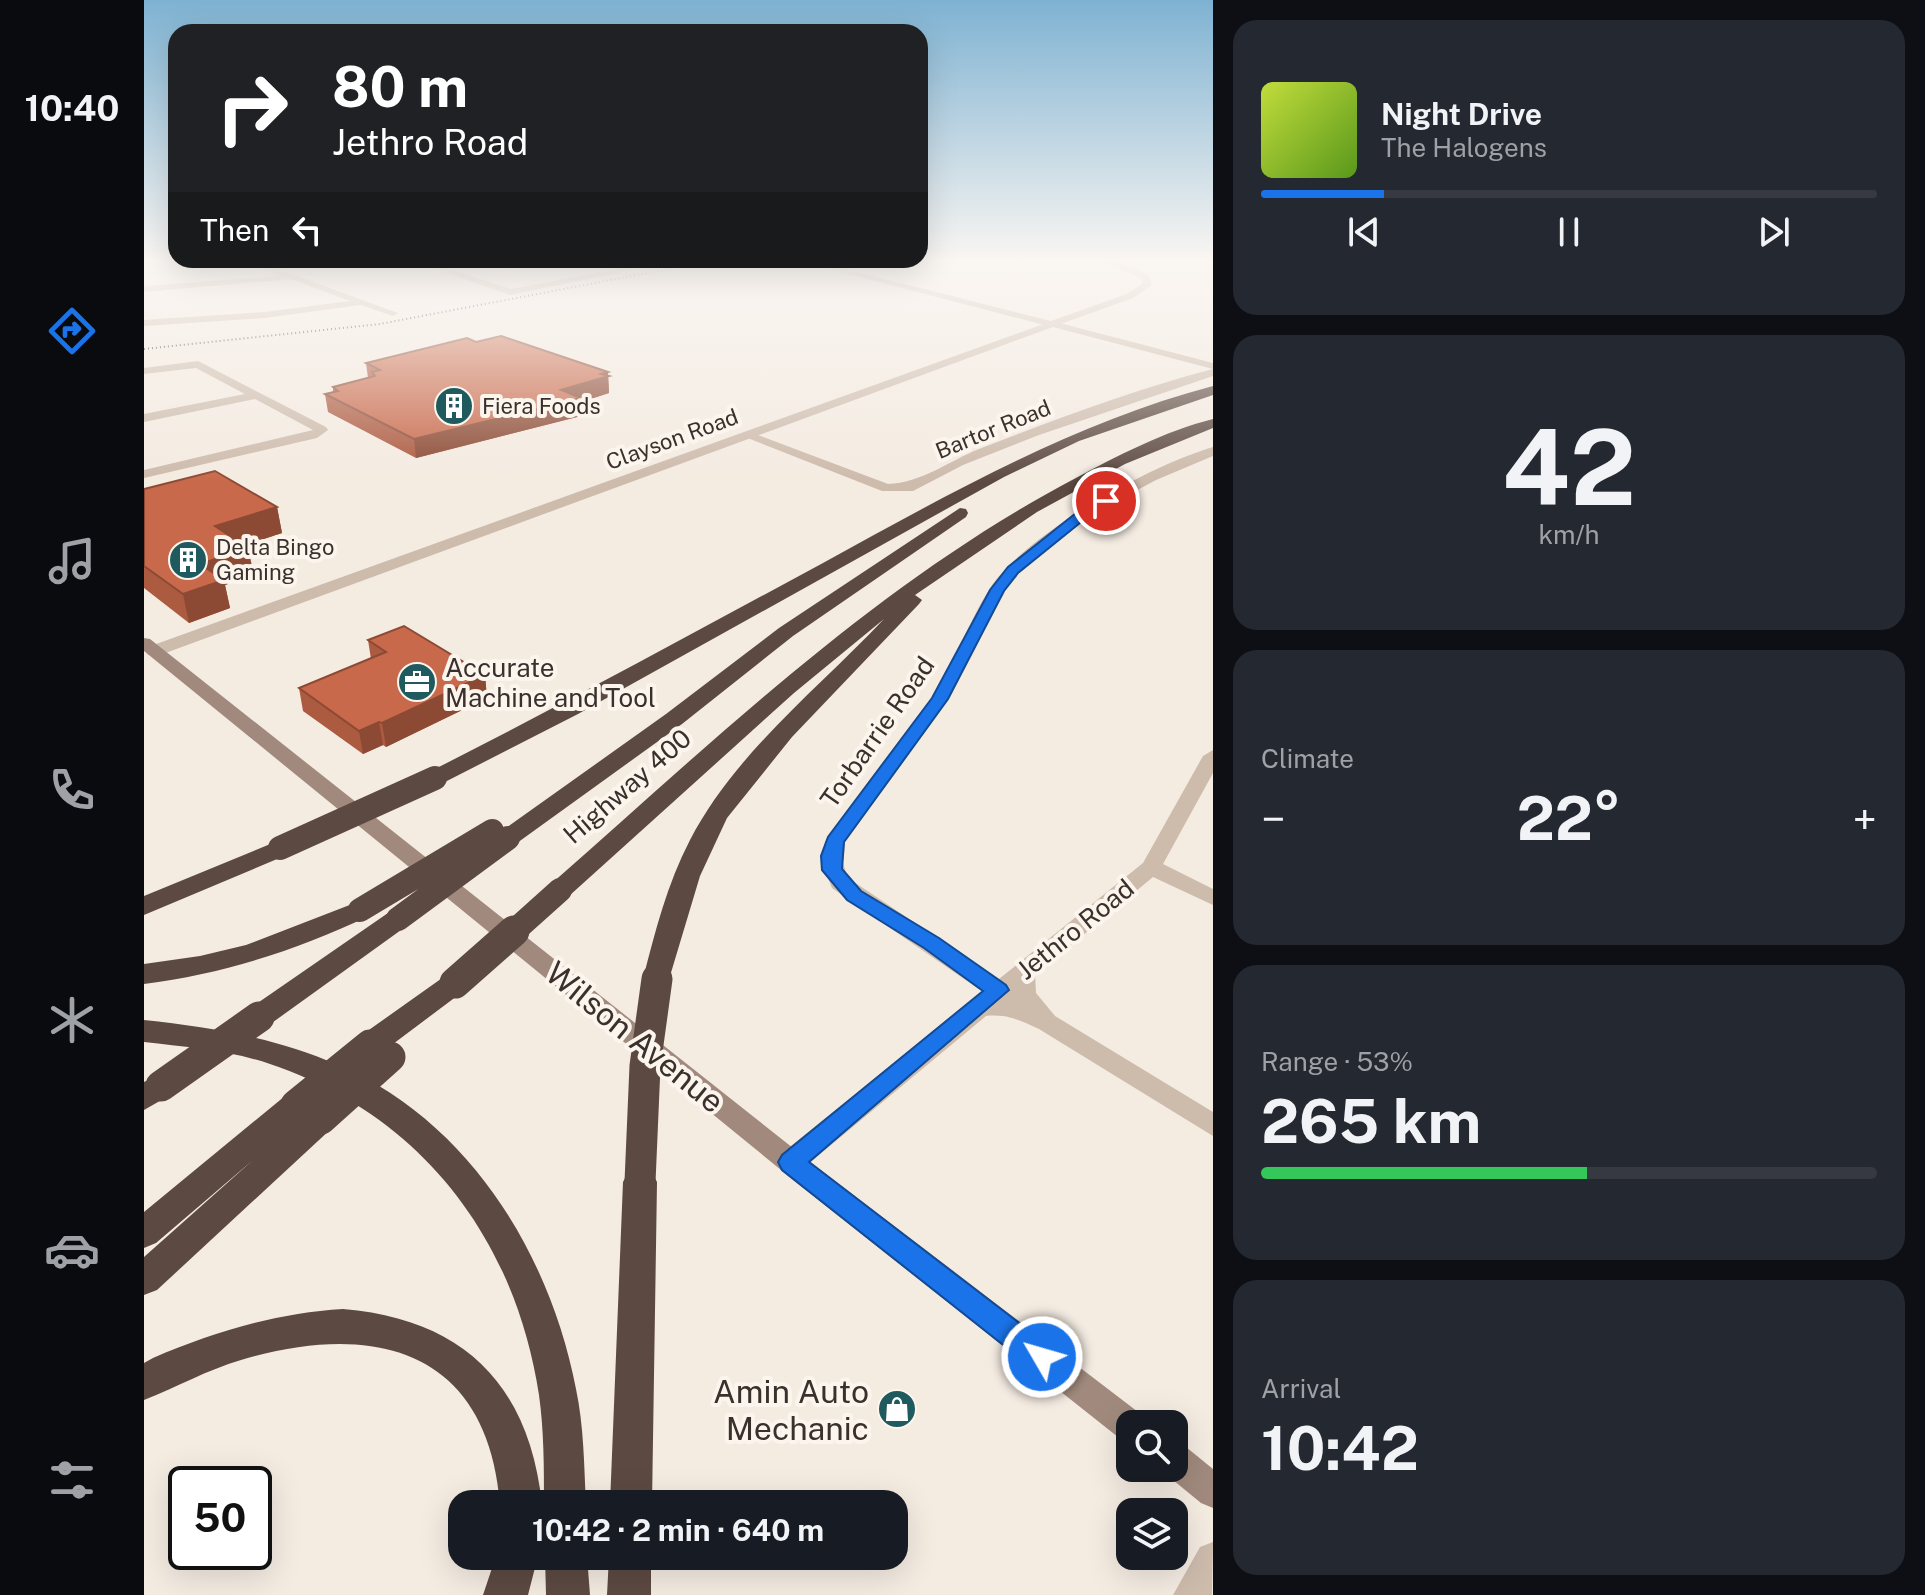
<!DOCTYPE html>
<html lang="en">
<head>
<meta charset="utf-8">
<style>
	:root { --surface:#171b24; --page:#242831; --text:#f1f3f6; --muted:#9ea1a6; --line:#363941; --accent:#1a73e8 }
	body { margin:0; font-family:"Public Sans",sans-serif; background:var(--page); color:var(--text); height:100vh; display:flex; flex-direction:column; font-size:30px; white-space:nowrap }
	* { box-sizing:border-box; margin:0 }
	p { font-size:26px; color:var(--muted) }
	.icon { flex:none; width:44px; height:44px; fill:none; stroke:currentColor; stroke-width:2; stroke-linecap:round; stroke-linejoin:round }
	.map { position:relative; flex:1; overflow:hidden }
	.drawer { display:flex; flex-direction:column; gap:20px; padding:20px; background:#0d0f14; width:712px }
	.drawer>* { flex:none }
	.top-card { position:absolute; left:24px; top:24px; width:760px; height:244px; border-radius:24px; box-shadow:0 8px 32px #0002; background:#202124; color:#fff; overflow:hidden }
	.fabs { position:absolute; left:972px; top:1410px; display:grid; gap:16px }
	.fabs a { display:grid; place-items:center; width:72px; height:72px; border-radius:16px; background:var(--surface); box-shadow:0 8px 32px #0002; font-size:40px }
	.speed { position:absolute; left:24px; top:1466px; display:flex; gap:16px; font-size:40px; font-weight:700; text-align:center }
	.speed>* { display:grid; place-content:center; width:104px; height:104px; border-radius:50%; background:var(--surface); box-shadow:0 8px 32px #0002; line-height:1 }
	.speed .limit { border:4px solid #111; border-radius:12px; background:#fff; color:#111 }
	.pin { position:absolute; display:grid; place-items:center; width:68px; height:68px; color:#fff; margin:-34px; border:4px solid #fff; border-radius:50%; box-shadow:0 2px 8px #0007 }
	.me { position:absolute; width:88px; margin:-44px; rotate:308deg; stroke-linejoin:round; filter:drop-shadow(0 0 6px #0008) }
	.turn { display:flex; align-items:center; gap:28px; height:168px; padding:0 32px; font-size:36px }
	.turn .icon { width:104px; height:104px; stroke-width:2.5 }
	.turn b { display:block; font-size:56px; line-height:68px }
	.then { display:flex; align-items:center; height:76px; padding:0 32px; background:#0003; gap:16px; font-size:30px }
	.big { font-size:60px; font-weight:700; line-height:1.1 }
	.drawer .widget { flex:1; display:flex; flex-direction:column; justify-content:center; gap:12px; min-width:0; padding:0 28px; border-radius:24px; background:var(--page) }
	.drawer .dial { align-items:center; gap:0 }
	.dial b { font-size:104px; line-height:1 }
	.song { display:flex; align-items:center; gap:24px }
	.cover { width:96px; height:96px; border-radius:12px; background:linear-gradient(135deg,hsl(70 70% 55%),hsl(90 70% 35%)) }
	.played { height:8px; border-radius:4px; background:linear-gradient(90deg,var(--accent) 20%,var(--line) 20%) }
	.keys { display:flex; justify-content:space-around; direction:ltr }
	.heat { display:flex; justify-content:space-between; align-items:center; font-size:44px; direction:ltr }
	.charge { height:12px; border-radius:6px; background:linear-gradient(90deg,#34c759 53%,var(--line) 0) }
	.trip { position:absolute; left:304px; top:1490px; width:460px; height:80px; border-radius:24px; background:var(--surface); box-shadow:0 8px 32px #0002; font-weight:700; line-height:80px; text-align:center }
	main { display:flex; flex:1; min-height:0 }
	.tab-bar { display:flex; flex-direction:column; width:144px; justify-content:space-around; align-items:center; background:#090b0e; color:var(--muted) }
	.tab-bar .icon { width:56px; height:56px }
	.tab-bar .selected { color:var(--accent) }
	.tab-bar b { font-size:36px; color:var(--text) }
	.map>svg:first-child { display:block }
	.lines { fill:none; stroke-linecap:round; stroke-linejoin:round }
	.minor { fill:#cdbbac; fill-rule:evenodd }
	.tertiary { fill:#cdbbac; fill-rule:evenodd }
	.secondary { fill:#a18a7d; fill-rule:evenodd }
	.motorway { fill:#5c4a42; fill-rule:evenodd }
	.rail { stroke:#3b302b; stroke-width:2; stroke-dasharray:1 3; stroke-linecap:butt }
	.motorway-bridge-far1 { stroke:#5c4a42; stroke-width:24 }
	.motorway-bridge { stroke:#5c4a42; stroke-width:31 }
	.wall { fill:#ac5a40 }
	.shaded-wall { fill:#8c4a34 }
	.building { fill:#c8694b; stroke:#8c4a34; stroke-width:2 }
	.route { fill:#1a73e8; stroke:#114b97; stroke-width:2 }
	.labels { text-anchor:middle; dominant-baseline:central; stroke-width:8; stroke-linejoin:round; paint-order:stroke }
	.far-poi-label { font-size:22px; fill:#3b302b; stroke:#fbf5ee; text-anchor:start }
	.far-street-label { font-size:22px; fill:#3b302b; stroke:#fbf5ee }
	.poi-label { font-size:26px; fill:#3b302b; stroke:#fbf5ee; text-anchor:start }
	.street-label { font-size:26px; fill:#3b302b; stroke:#fbf5ee }
	.near-street-label { font-size:32px; fill:#3b302b; stroke:#fbf5ee }
	.near-poi-label { font-size:32px; fill:#3b302b; stroke:#fbf5ee; text-anchor:end }
</style>
</head>
<body>
<main>
<nav class="tab-bar">
<b>10:40</b>
<svg class="icon selected" aria-label="directions" viewBox="0 0 24 24"><path d="M12 3l9 9-9 9-9-9zM9 14v-3h6M13 9l2 2-2 2"/></svg>
<svg class="icon" aria-label="music" viewBox="0 0 24 24"><path d="M9 18V5l10-2v13"/><circle cx="6" cy="18" r="3"/><circle cx="16" cy="16" r="3"/></svg>
<svg class="icon" aria-label="phone" viewBox="0 0 24 24"><path d="M5 4h4l2 5-3 2q2 4 5 5l2-3 5 2v4C11 20 4 13 5 4z"/></svg>
<svg class="icon" aria-label="climate" viewBox="0 0 24 24"><path d="M12 3v18M4 7l16 10M4 17L20 7"/></svg>
<svg class="icon" aria-label="car" viewBox="0 0 24 24"><path d="M5 17H2v-5l4-1 3-4h7l3 4 3 1v5h-3M9 17h6M6 11h13"/><circle cx="7" cy="17" r="2"/><circle cx="17" cy="17" r="2"/></svg>
<svg class="icon" aria-label="filters" viewBox="0 0 24 24"><path d="M4 7h16M4 17h16"/><circle cx="9" cy="7" r="2"/><circle cx="15" cy="17" r="2"/></svg>
</nav>
<div class="map">
<svg width="1069" height="1595" viewBox="0 0 1069 1595">
	<rect width="100%" height="100%" fill="#f4ebe1"/>
	<g class="lines">
		<path class="minor" d="M949,258C969,258 988,265 1005,276L1008,285L989,298L908,327L651,260H666L907,321L983,294L998,284V279Z
			M97,260H109L254,313L249,316L217,305L120,318L0,326V320L120,312L206,301L147,279L0,292V286L136,276Z
			M266,260H279L367,289L519,260H537L366,295Z
			M54,361L182,427L184,430L173,438L0,478V470L169,430L111,399L0,422V414L101,394L52,368L0,374V368Z
			M1069,369V376L895,435L819,465L769,491H738L596,435L606,432L744,484C777,483 805,461 835,449C912,419 989,390 1069,369Z
			M1069,447V456L1012,480L947,515L874,573L860,591L805,699L701,842L699,863L704,878L855,979L999,863L1059,756L1069,750V773L1019,864L1069,889V905L1009,877L891,975L892,993L911,1016L1069,1112V1136L895,1029C876,1020 863,1014 842,1016L657,1170L647,1173L637,1170L633,1162L637,1154L839,992L688,888L678,863L681,842C714,793 752,749 786,701C810,666 823,624 846,588C883,533 1005,466 1069,447Z
			M1069,1542L1068,1595H1029L1056,1547Z"/>
		<path class="tertiary" d="M908,321L1069,363V369L909,327L16,655H4L2,651L4,647Z"/>
		<path class="secondary" d="M0,638L6,639L673,1167L998,1415L1002,1424H986V1442L974,1437L653,1183L0,651Z
			M1030,1442L1042,1447L1069,1469V1508L1057,1503L1018,1471L1017,1468H1030Z"/>
		<path class="motorway" d="M1069,386V395L935,441L860,477L434,714L299,783H283L279,778L283,773C416,706 547,634 679,563C805,494 929,423 1069,386Z
			M1069,419V428L981,464L893,512L771,595L778,600L775,604L648,737L583,818L556,876L523,986L513,989L503,986L499,979C511,932 523,884 546,840C591,753 674,689 740,619L650,693L425,896L416,898L407,896L403,890L407,884C572,739 733,583 930,479C973,456 1021,431 1069,419Z
			M816,508L822,509L824,513L822,517L649,636L538,724L373,843H355L351,838L355,833L522,714L635,628Z
			M136,840L145,842L149,848L145,854L0,915V896Z
			M216,901L225,904L229,910L225,916C153,950 79,974 0,984V964L56,956L102,945Z
			M254,910L264,913L268,919L264,925L125,1025L115,1028L105,1025L100,1017L105,1009L244,913Z
			M311,973L321,976L325,983L321,990L237,1053L226,1056L215,1053L211,1045L215,1037L301,976Z
			M0,1020C67,1027 132,1038 194,1065C325,1121 406,1254 432,1389C440,1427 440,1465 442,1504H400C400,1467 400,1431 395,1395C371,1238 277,1115 126,1064C85,1050 42,1047 0,1042Z
			M17,1074L28,1078L33,1086L28,1094L0,1110V1082Z
			M152,1093L163,1096L168,1105L164,1111L177,1106L188,1110L193,1119L188,1128L13,1290L0,1295V1257L109,1160L12,1243L0,1248V1212L141,1096Z
			M496,1168L508,1172L513,1182L508,1504H466L479,1182L484,1172Z
			M199,1309C319,1319 385,1384 398,1504H356C343,1348 229,1321 97,1360C63,1370 33,1387 0,1400V1363L9,1358C70,1332 132,1313 199,1309Z
			M352,1556H394L384,1595H339Z
			M401,1556H443L446,1595H402Z
			M465,1556H507V1595H463Z"/>
		<path class="rail" d="M0,349L236,324L572,260"/>
		<path class="motorway-bridge-far1" d="M136,848L291,778
			M216,910L348,831
			M254,919L364,838
			M368,933L416,890"/>
		<path class="motorway-bridge" d="M311,983L370,931
			M17,1086L115,1017
			M152,1105L226,1045
			M177,1119L246,1057
			M496,1182L501,1066L513,979"/>
	</g>
	<path class="wall" d="M332,342L464,376L465,393L437,402V416L272,458L184,412L181,394L189,392V387L224,378L222,363Z
		M0,489L133,507L138,533L101,545L110,575L81,585L86,608L45,623L0,588Z
		M224,640L341,675L343,698L242,747L239,745L219,754L159,711L155,688L227,659Z"/>
	<path class="shaded-wall" d="M464,372L465,393L437,402V416L272,458L270,439Z
		M133,507L138,533L77,553L71,526Z
		M104,548L110,575L81,585L86,608L45,623L39,594L56,564Z
		M341,675L343,698L242,747L238,723Z
		M235,722L239,745L219,754L215,731Z"/>
	<path class="building" d="M357,336L464,372L457,374L465,376L417,390L437,398L270,439L181,394L194,391L189,387L231,376L228,372L236,370L222,363L323,338L332,342Z
		M71,471L133,507L71,526L104,548L56,564L80,580L39,594L0,566V489Z
		M260,626L341,675L238,723L235,722L215,731L155,688L242,652L224,640Z"/>
	<linearGradient id="sky" x2="0" y2="1"><stop stop-color="#7eb2d2"/><stop offset="0.54" stop-color="#faf6f2"/><stop offset="1" stop-color="#faf6f2" stop-opacity="0"/></linearGradient>
	<rect width="1069" height="482" fill="url(#sky)"/>
	<path class="route" d="M958,498L968,501L947,514L874,573L860,591L804,699L700,842L698,869L717,891L795,938L862,985L865,990L665,1162L908,1348L912,1357L908,1367L898,1371L887,1367L638,1170L634,1162L638,1155L839,991L780,948L703,900L678,870L677,856L684,837L788,698L846,590L864,567L937,509Z"/>
	<defs>
		<symbol id="building-disc" viewBox="-11 -11 22 22"><circle r="9.5" fill="#1f5a5e" stroke="#fbf5ee"/><path d="M-4-6H4V6H1V3H-1V6H-4ZM-2.5-4.3h1.7v1.8h-1.7ZM.8-4.3h1.7v1.8H.8ZM-2.5-1h1.7V.8h-1.7ZM.8-1h1.7V.8H.8Z" fill="#fff"/></symbol>
		<symbol id="office-disc" viewBox="-11 -11 22 22"><circle r="9.5" fill="#1f5a5e" stroke="#fbf5ee"/><path d="M-6-3h4V-5.5h4V-3h4V5H-6ZM-1-4.5V-3h2v-1.5ZM-6 0V1H6V0Z" fill="#fff"/></symbol>
		<symbol id="shop-disc" viewBox="-11 -11 22 22"><circle r="9.5" fill="#1f5a5e" stroke="#fbf5ee"/><path d="M-5-2.5h2.3a2.7 3.5 0 0 1 5.4 0H5L5.5 6h-11ZM-1.5-2.5h3a1.5 2.3 0 0 0-3 0Z" fill="#fff"/></symbol>
	</defs>
	<g fill-rule="evenodd">
		<use href="#building-disc" x="288" y="384" width="44" height="44"/>
		<use href="#building-disc" x="22" y="538" width="44" height="44"/>
		<use href="#office-disc" x="251" y="660" width="44" height="44"/>
		<use href="#shop-disc" x="731" y="1387" width="44" height="44"/>
	</g>
	<g class="labels">
		<g class="far-poi-label">
			<text x="338" y="406">Fiera Foods</text>
			<text x="72" y="547">Delta Bingo<tspan x="72" dy="25">Gaming</tspan></text>
		</g>
		<g class="far-street-label">
			<text transform="translate(849 429) rotate(-22)">Bartor Road</text>
			<text transform="translate(528 439) rotate(-20)">Clayson Road</text>
		</g>
		<g class="poi-label">
			<text x="301" y="667">Accurate<tspan x="301" dy="30">Machine and Tool</tspan></text>
		</g>
		<g class="street-label">
			<text transform="translate(733 732) rotate(-55)">Torbarrie Road</text>
			<text transform="translate(483 786) rotate(-41)">Highway 400</text>
			<text transform="translate(931 929) rotate(-39)">Jethro Road</text>
		</g>
		<g class="near-street-label">
			<text transform="translate(491 1037) rotate(39)">Wilson Avenue</text>
		</g>
		<g class="near-poi-label">
			<text x="725" y="1391">Amin Auto<tspan x="725" dy="37">Mechanic</tspan></text>
		</g>
	</g>
</svg>
<div class="fabs">
<a><svg class="icon" aria-label="search" viewBox="0 0 24 24"><circle cx="10" cy="10" r="6"/><path d="M15 15l6 6"/></svg></a>
<a><svg class="icon" aria-label="layers" viewBox="0 0 24 24"><path d="M12 4l9 5-9 5-9-5zM3 14l9 5 9-5"/></svg></a>
</div>
<div class="speed"><div class="limit">50</div></div>
<div class="pin" style="left:962px;top:501px;background:#d93025"><svg class="icon" aria-label="arrive" viewBox="0 0 24 24"><path d="M6 21V4h12l-3 4 3 4H6"/></svg></div>
<svg class="me" style="left:898px;top:1357px" viewBox="-20 -20 40 40"><circle r="17" fill="#1a73e8" stroke="#fff" stroke-width="3"/><path d="M0-11L8 9 0 5-8 9z" fill="#fff"/></svg>
<div class="trip">10:42 · 2 min · 640 m</div>
<div class="top-card">
<div class="turn"><svg class="icon" aria-label="right" viewBox="0 0 24 24"><path d="M7 20v-9h11M14 6l5 5-5 5"/></svg><div><b>80 m</b>Jethro Road</div></div>
<div class="then">Then<svg class="icon" aria-label="left" viewBox="0 0 24 24"><path d="M17 20v-9H6M10 6l-5 5 5 5"/></svg></div>
</div>
</div>
<section class="drawer">
<div class="widget">
<div class="song"><i class="cover"></i><div><b>Night Drive</b><p>The Halogens</p></div></div>
<div class="played"></div>
<div class="keys"><svg class="icon" aria-label="previous" viewBox="0 0 24 24"><path d="M18 5L8 12l10 7zM5 5v14"/></svg><svg class="icon" aria-label="pause" viewBox="0 0 24 24"><path d="M8 5v14M16 5v14"/></svg><svg class="icon" aria-label="next" viewBox="0 0 24 24"><path d="M6 5l10 7-10 7zM19 5v14"/></svg></div>
</div>
<div class="widget dial"><b>42</b><p>km/h</p></div>
<div class="widget"><p>Climate</p>
<div class="heat"><a>−</a><b class="big">22°</b><a>+</a></div>
</div>
<div class="widget"><p>Range · 53%</p><b class="big">265 km</b><div class="charge"></div></div>
<div class="widget"><p>Arrival</p><b class="big">10:42</b></div>
</section>
</main>
</body>
</html>
